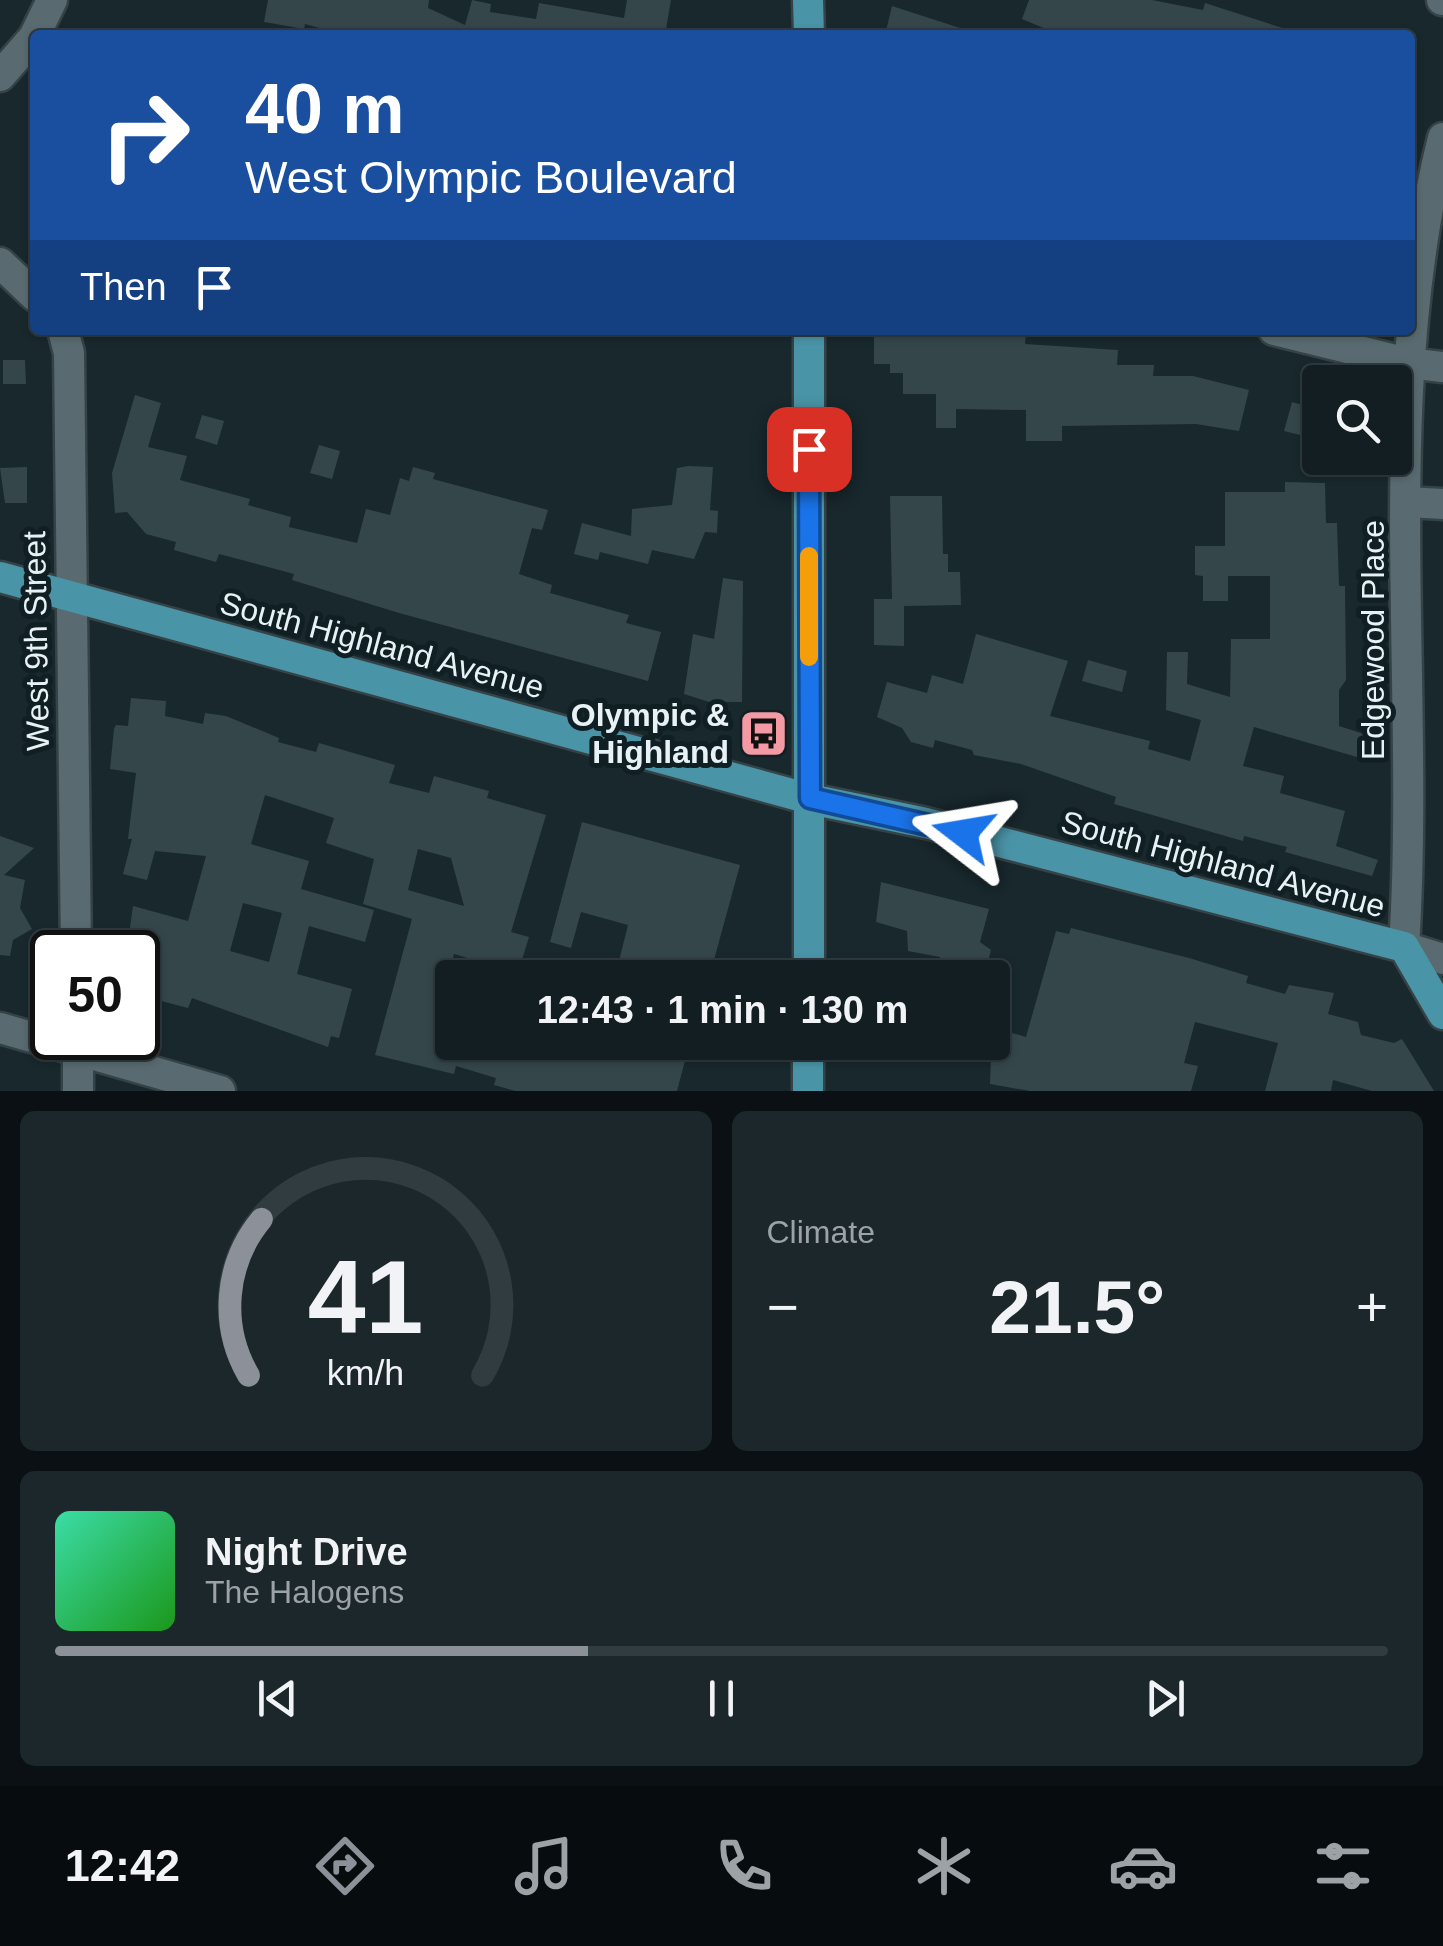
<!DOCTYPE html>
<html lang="en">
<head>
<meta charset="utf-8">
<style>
	:root { --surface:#121e22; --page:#1b272a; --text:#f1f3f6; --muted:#9ca2a5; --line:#313c40; --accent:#8c9099 }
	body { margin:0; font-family:Helvetica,sans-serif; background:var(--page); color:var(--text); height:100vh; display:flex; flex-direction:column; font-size:38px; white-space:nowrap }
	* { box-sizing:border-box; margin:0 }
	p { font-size:32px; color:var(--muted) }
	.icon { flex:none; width:55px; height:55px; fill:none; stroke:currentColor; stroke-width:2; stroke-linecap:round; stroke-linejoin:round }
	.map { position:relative; height:1091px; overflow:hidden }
	.side { display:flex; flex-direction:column; gap:20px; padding:20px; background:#0a1013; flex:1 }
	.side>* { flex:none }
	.banner { position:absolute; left:30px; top:30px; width:1385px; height:305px; border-radius:10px; box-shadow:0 2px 8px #0004,0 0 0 2px var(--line); background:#1a4fa0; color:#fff; overflow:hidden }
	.controls { position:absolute; left:1302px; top:365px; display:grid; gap:20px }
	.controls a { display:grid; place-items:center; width:110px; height:110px; border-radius:10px; background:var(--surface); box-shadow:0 2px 8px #0004,0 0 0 2px var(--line); font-size:50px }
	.speed { position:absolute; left:30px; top:930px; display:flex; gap:20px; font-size:50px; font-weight:700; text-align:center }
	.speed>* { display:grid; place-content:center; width:130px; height:130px; border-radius:50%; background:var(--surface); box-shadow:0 2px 8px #0004,0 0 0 2px var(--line); line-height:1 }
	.speed .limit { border:5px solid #111; border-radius:15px; background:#fff; color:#111 }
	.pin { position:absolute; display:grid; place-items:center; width:85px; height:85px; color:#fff; margin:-42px; border-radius:20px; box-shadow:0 5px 15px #0006 }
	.me { position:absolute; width:110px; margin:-55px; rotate:284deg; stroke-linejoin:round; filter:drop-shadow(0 0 8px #0008) }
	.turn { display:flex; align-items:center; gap:35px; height:210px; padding:0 50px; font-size:45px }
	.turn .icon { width:130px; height:130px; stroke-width:2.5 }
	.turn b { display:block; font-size:70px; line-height:85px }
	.then { display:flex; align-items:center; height:95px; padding:0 50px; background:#0003; gap:20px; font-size:38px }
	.big { font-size:75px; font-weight:600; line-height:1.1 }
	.side .card { flex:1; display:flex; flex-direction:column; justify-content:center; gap:15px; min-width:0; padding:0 35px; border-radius:15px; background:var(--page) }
	.side .dial { align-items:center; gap:0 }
	.dial svg { height:260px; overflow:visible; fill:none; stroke:var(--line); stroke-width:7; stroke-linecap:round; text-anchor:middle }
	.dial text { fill:var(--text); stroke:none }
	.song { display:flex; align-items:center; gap:30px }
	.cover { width:120px; height:120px; border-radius:15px; background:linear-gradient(135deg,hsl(160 70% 55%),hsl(120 70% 35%)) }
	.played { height:10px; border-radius:5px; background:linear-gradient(90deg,var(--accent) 40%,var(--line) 40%) }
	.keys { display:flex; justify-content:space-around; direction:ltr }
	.heat { display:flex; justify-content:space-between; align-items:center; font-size:55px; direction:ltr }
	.side .tiles { flex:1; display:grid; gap:20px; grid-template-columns:1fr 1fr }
	.card:last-child { grid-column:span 2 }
	.trip { position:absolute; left:435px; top:960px; width:575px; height:100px; border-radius:10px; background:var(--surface); box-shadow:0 2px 8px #0004,0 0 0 2px var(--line); font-weight:600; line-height:100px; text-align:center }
	.tabs { display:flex; height:160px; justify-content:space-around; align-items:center; background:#070c0e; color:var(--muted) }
	.tabs .icon { width:70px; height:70px }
	.tabs .selected { color:var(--accent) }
	.tabs b { font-size:45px; color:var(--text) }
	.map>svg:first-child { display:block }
	.building { fill:#35464b; fill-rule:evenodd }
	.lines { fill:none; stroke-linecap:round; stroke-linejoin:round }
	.minor-casing { stroke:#354246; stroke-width:35 }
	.major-casing { stroke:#354246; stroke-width:35 }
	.minor { stroke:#596b70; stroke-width:30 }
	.major { stroke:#4a94a7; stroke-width:30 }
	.route-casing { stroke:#114b97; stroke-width:25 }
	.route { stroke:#1a73e8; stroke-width:18 }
	.slow { stroke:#f59e0b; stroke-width:18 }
	.labels { text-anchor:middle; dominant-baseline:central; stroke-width:10; stroke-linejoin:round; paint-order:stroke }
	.street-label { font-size:32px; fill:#e8f2f6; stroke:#0f1f23 }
	.poi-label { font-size:32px; font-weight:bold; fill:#e8f2f6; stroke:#0f1f23; text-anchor:end }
</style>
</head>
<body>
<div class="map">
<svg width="1443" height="1091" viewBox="0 0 1443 1091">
	<rect width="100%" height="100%" fill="#18282d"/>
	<path class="building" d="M268,0H429L428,8L465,25L472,0L491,4L490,12L536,19L539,3L624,18L627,0H671L665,35H345L305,24L304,29L264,22Z
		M1029,0H1152L1203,10L1205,3L1292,31L1291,35H1060L1022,19Z
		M892,6L963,29L962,35H885Z
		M874,330L1026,332L1025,344L1118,350L1117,365H1154L1153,376H1193L1249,390L1239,431L1196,424L1062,426V441H1026V410L956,409V428H936V394H903V373H890V364H874Z
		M3,360H25L26,384H3Z
		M135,395L161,403L148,447L187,456L180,480L250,499L248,505L291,517L289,527L357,543L366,509L390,515L400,478L409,481L413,467L435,473L433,479L548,510L542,530L532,528L519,574L552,585L550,593L629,615L626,623L661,632L648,681L399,613L292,580L294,574L219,554L216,562L174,550L176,542L146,534L127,512L115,513L112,473Z
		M1292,402L1320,410V440L1284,431Z
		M202,415L224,421L217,445L195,438Z
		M319,445L340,451L332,479L310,473Z
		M688,466L713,467L710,510L718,511L717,533L705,532L694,559L652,550L648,564L600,552L598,560L574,554L582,523L631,536L632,509L672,505L677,468Z
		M27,467V503H5L0,468Z
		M1285,482L1325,483L1326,523H1337L1339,586H1345L1346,680L1339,690V726L1364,734L1357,757L1254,727L1243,766L1284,776L1280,793L1345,811L1336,846L1378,860L1372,876L1285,852L1287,847L1244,836L1243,841L1114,804L1116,797L1021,764L974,755L972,750L935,740L933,748L911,742L902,728L877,717L887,682L927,693L932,675L963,684L976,634L1068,661L1050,716L1150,741L1148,749L1190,761L1201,720L1166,710L1167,652H1188L1187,684L1230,697L1231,639H1270V576H1228V601H1203V576L1195,575V546H1225V492H1285Z
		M890,496H942L943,554H948V572H960L961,605L904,606V646L874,645V599H892Z
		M723,578L743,581L742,702H709L684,694L693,634L714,639Z
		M1088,660L1127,671L1122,692L1082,681Z
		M131,698L166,701L165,716L203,724L205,713L226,716L279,738L278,742L316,752L319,743L395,765L389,783L429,793L434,776L489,791L487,798L546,815L511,932L529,937L518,973L454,954L443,995L452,998V1042H690L677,1091H515L494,1085L496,1078L456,1066L454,1074L375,1055L412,919L363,904L374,859L326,843L334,818L265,795L251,844L309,861L301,889L374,910L365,942L309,926L297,974L352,989L339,1038L331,1036L328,1047L192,998L188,1008L138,995V952L127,948L133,906L188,921L206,856L155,851L147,880L123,874L132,839H128L136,773L110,769L114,729L116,725L128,726ZM418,849L451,858L464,906L408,890ZM243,903L282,913L269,962L230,951Z
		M582,822L740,865L709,978H631L633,973L617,969L628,925L581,912L571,948L550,942Z
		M0,836L34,848L4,875L25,880L20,908L32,929L13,940L10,956L0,955Z
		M881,882L989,909L980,942L991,950L984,978H936L940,957L908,951L907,931L876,922Z
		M1071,928L1189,958L1248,976L1246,983L1285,994L1289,985L1334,993L1328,1014L1358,1022L1361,1035L1394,1043L1402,1039L1434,1091H1372L1333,1080L1331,1091H1265L1278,1043L1195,1022L1184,1063L1198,1066L1191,1091H1030L990,1084L992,1027L1026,1037L1056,931L1069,934Z"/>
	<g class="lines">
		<defs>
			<path id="minor" d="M1442,0H1443
				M35,35L52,0
				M0,76L35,36
				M1443,138C1377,399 1421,680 1404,947L1443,959
				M0,263L35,296
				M63,330L69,353L76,952
				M1274,330L1408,363L1443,367
				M1408,502L1443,504
				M0,1028L220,1091
				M78,1038V1091"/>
			<path id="major" d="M808,0L809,35
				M0,577L810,799L926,823L1404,947L1443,1014
				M809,978V330
				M808,1091V1042"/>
		</defs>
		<use href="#minor" class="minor-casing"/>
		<use href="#major" class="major-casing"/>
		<use href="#minor" class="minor"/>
		<use href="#major" class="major"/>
	</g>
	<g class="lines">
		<defs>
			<path id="route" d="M809,449L810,798L963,833"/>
		</defs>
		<use href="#route" class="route-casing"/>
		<use href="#route" class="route"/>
		<path class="slow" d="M809,556V657"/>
	</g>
	<defs>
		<symbol id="bus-square" viewBox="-11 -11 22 22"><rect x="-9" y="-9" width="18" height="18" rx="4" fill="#f49aa5" stroke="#0f1f23"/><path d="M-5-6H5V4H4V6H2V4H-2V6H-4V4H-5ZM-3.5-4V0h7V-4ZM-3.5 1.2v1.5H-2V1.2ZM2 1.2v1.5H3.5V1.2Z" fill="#111"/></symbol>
	</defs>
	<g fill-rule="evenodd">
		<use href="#bus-square" x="736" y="706" width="55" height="55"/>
	</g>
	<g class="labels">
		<g class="street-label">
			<text transform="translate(1373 640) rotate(-90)">Edgewood Place</text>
			<text transform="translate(36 641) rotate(-91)">West 9th Street</text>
			<text transform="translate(382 645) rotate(15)">South Highland Avenue</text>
			<text transform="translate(1223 864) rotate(15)">South Highland Avenue</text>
		</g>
		<g class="poi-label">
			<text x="729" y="715">Olympic &amp;<tspan x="729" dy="37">Highland</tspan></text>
		</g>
	</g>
</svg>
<div class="controls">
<a><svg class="icon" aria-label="search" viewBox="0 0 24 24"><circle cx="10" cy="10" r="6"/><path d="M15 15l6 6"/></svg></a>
</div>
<div class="speed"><div class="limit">50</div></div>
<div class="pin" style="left:809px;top:449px;background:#d93025"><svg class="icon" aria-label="arrive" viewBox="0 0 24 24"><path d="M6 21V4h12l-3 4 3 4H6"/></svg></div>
<svg class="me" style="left:963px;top:833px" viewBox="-20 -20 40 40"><path d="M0-17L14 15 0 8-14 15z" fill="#1a73e8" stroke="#fff" stroke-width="4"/></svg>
<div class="trip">12:43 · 1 min · 130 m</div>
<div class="banner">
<div class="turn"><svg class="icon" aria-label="right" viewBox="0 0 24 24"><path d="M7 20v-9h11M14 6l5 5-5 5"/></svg><div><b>40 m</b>West Olympic Boulevard</div></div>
<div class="then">Then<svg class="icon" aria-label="arrive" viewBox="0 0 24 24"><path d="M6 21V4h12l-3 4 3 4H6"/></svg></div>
</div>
</div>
<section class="side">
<div class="tiles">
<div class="card dial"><svg viewBox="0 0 100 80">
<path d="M14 69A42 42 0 1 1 86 69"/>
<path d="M14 69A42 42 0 0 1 18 21" stroke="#8c9099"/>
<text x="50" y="56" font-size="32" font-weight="700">41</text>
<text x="50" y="72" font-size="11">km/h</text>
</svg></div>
<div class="card"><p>Climate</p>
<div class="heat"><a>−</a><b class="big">21.5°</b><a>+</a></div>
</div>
<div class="card">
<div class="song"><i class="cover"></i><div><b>Night Drive</b><p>The Halogens</p></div></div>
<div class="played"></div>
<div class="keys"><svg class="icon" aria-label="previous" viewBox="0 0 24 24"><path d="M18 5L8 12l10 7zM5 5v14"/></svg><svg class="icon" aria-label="pause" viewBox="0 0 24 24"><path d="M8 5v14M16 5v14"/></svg><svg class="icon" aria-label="next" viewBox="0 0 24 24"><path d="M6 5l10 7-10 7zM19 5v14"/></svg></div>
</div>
</div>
</section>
<nav class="tabs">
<b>12:42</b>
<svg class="icon selected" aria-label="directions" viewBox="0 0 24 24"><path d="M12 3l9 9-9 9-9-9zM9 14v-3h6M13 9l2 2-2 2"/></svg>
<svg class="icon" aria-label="music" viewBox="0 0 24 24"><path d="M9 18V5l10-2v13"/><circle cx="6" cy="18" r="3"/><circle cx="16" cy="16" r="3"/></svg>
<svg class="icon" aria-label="phone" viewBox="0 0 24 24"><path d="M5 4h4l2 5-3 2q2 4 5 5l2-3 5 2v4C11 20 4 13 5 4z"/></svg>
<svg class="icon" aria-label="climate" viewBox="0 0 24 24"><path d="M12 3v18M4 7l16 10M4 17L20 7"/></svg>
<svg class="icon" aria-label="car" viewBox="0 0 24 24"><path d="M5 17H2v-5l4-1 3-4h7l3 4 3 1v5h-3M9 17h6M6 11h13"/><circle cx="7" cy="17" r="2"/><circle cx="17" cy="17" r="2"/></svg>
<svg class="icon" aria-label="filters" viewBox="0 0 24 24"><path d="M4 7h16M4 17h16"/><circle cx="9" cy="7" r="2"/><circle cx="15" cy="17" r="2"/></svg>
</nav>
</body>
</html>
